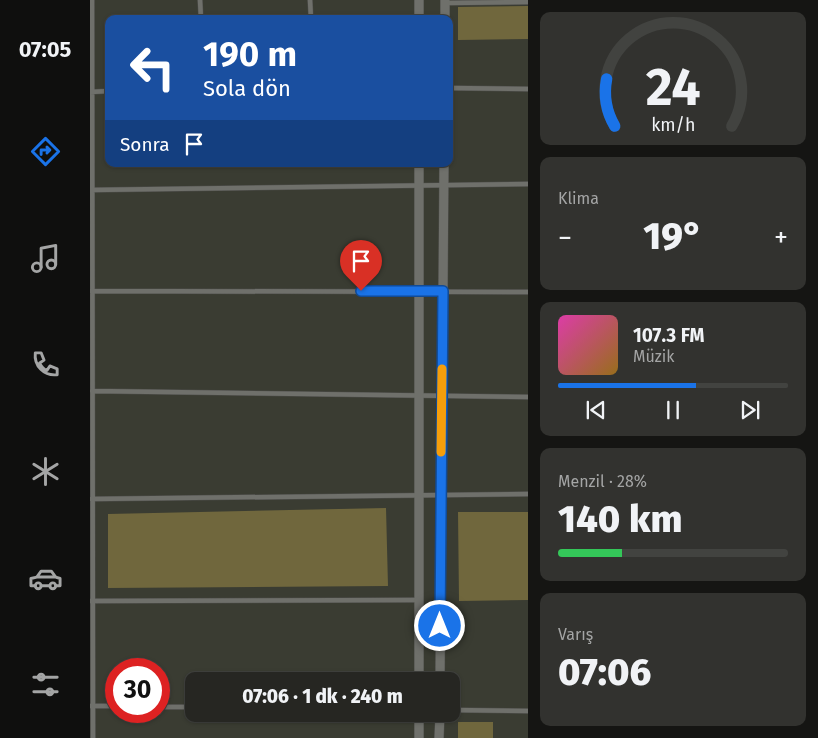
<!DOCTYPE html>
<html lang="tr">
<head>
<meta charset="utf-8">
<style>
	:root { --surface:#262622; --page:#32322f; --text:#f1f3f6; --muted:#a4a5a5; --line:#424340; --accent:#1a73e8 }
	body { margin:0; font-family:"Fira Sans",sans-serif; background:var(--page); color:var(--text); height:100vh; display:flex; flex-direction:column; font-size:19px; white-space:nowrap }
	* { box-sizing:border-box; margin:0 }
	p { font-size:16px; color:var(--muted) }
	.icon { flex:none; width:28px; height:28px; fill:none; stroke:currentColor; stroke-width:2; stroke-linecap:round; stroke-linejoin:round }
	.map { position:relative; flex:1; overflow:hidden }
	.panel { display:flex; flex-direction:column; gap:12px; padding:12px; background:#151513; width:290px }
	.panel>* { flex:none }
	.top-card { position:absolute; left:15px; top:15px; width:348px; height:152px; border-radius:10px; box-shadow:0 1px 4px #0004,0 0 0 1px var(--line); background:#1a4fa0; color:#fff; overflow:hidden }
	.speed { position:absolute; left:15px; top:658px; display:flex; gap:10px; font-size:25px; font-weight:700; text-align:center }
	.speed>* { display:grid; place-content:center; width:65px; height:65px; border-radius:50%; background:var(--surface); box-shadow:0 1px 4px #0004,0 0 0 1px var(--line); line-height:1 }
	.speed .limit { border:8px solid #d22; background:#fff; color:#111 }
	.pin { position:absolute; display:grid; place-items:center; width:42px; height:42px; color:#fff; margin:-51px -21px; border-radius:50% 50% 50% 0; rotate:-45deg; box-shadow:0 0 5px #0007 }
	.pin .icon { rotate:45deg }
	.me { position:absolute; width:55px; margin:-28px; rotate:0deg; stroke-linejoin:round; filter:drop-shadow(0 0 4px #0008) }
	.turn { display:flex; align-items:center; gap:18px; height:105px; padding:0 15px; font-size:22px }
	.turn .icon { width:65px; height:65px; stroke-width:2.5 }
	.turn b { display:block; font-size:35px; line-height:42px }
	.then { display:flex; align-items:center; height:48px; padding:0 15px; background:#0003; gap:10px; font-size:19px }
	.big { font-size:38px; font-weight:800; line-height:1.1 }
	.panel .tile { flex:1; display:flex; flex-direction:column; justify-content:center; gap:8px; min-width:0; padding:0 18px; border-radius:10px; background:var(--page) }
	.panel .dial { align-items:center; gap:0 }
	.dial svg { height:130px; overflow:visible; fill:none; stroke:var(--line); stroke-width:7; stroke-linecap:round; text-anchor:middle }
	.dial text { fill:var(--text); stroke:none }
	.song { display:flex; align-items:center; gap:15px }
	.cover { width:60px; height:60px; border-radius:8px; background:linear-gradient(135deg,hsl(320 70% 55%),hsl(40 70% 35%)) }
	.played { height:5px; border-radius:2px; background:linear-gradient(90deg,var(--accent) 60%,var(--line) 60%) }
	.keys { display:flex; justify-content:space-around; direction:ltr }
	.heat { display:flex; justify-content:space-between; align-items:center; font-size:28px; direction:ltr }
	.charge { height:8px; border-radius:4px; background:linear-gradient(90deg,#34c759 28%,var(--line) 0) }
	.trip { position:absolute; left:95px; top:672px; width:275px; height:50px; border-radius:10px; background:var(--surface); box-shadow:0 1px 4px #0004,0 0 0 1px var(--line); font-weight:800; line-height:50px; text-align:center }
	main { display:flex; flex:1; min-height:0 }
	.tabs { display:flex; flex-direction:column; width:90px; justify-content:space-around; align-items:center; background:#0f0f0e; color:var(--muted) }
	.tabs .icon { width:35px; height:35px }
	.tabs .selected { color:var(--accent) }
	.tabs b { font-size:22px; color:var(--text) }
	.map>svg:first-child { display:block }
	.built { fill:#3a3c32; fill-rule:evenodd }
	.building { fill:#70673d }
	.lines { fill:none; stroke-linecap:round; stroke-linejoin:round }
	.lane-casing { stroke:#4e4e4b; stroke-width:5.5 }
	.street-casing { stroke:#4e4e4b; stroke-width:10 }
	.lane { stroke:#6f706b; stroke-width:4.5 }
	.street { stroke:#6f706b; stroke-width:9 }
	.route-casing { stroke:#114b97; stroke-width:12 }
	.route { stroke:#1a73e8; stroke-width:9 }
	.slow { stroke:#f59e0b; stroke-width:9 }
</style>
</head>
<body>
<main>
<nav class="tabs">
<b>07:05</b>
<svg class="icon selected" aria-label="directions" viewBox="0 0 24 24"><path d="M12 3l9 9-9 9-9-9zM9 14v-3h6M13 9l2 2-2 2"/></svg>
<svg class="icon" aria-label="music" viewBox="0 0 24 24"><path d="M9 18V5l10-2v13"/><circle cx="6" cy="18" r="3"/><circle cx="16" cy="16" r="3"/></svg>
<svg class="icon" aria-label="phone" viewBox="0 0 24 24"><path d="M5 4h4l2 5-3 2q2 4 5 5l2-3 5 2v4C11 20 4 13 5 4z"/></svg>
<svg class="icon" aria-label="climate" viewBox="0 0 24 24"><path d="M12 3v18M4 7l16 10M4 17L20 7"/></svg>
<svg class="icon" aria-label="car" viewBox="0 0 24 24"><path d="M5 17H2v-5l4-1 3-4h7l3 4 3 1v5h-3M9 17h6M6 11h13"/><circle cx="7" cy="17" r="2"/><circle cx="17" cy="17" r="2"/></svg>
<svg class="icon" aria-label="filters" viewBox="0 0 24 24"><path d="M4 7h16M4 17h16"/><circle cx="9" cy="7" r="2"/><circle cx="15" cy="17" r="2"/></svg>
</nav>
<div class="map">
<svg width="438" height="738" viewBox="0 0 438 738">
	<rect width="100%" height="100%" fill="#32332e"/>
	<path class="built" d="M0,0H438V738H0ZM19,19H359V164H19ZM26,669H69V711H26ZM104,681H361V714H104Z"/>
	<path class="building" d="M438,6V39L368,40V7Z
		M296,508L298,586L18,588V514Z
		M368,512H438V600L369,601Z
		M368,722H403V738H368Z"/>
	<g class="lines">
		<defs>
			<path id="lane" d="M2,0L3,738
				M110,0L111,19
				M220,0L221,19
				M355,3L438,2
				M359,88L438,89
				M0,92L19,91
				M0,190L438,184
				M1,291L438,292
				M2,391L438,397
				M1,499L438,494
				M0,601L329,600
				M0,706H26
				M69,707H104
				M361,710L438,711"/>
			<path id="street" d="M329,19V0
				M355,19V0
				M329,164V681
				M350,681L354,164
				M329,738V714
				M349,738L350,714"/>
		</defs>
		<use href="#lane" class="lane-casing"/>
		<use href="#street" class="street-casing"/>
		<use href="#lane" class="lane"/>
		<use href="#street" class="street"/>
	</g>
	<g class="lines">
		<defs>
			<path id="route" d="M271,291H353L350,626"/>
		</defs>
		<use href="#route" class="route-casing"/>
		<use href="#route" class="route"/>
		<path class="slow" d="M351,452L352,369"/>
	</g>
</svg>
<div class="speed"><div class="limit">30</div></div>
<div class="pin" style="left:271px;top:291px;background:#d93025"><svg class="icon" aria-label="arrive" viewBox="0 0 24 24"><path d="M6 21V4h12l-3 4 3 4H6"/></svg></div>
<svg class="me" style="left:350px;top:626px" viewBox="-20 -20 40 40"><circle r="17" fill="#1a73e8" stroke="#fff" stroke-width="3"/><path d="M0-11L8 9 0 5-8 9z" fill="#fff"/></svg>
<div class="trip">07:06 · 1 dk · 240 m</div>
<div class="top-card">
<div class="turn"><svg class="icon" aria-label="left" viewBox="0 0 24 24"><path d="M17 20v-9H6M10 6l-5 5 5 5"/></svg><div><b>190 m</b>Sola dön</div></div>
<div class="then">Sonra<svg class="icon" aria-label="arrive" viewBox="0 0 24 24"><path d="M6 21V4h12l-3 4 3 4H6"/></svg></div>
</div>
</div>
<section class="panel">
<div class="tile dial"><svg viewBox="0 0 100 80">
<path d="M14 69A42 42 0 1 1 86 69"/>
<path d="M14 69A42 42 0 0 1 9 40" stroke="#1a73e8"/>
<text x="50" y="56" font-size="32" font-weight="700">24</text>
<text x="50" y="72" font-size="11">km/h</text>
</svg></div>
<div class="tile"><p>Klima</p>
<div class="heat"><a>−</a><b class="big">19°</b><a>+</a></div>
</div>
<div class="tile">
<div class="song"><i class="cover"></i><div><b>107.3 FM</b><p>Müzik</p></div></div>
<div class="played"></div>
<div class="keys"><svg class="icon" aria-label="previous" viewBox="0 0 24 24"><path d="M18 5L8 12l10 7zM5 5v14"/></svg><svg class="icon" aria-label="pause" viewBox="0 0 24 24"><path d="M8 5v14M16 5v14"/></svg><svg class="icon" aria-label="next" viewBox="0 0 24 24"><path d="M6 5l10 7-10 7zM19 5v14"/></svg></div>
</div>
<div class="tile"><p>Menzil · 28%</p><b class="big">140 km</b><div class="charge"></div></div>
<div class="tile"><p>Varış</p><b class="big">07:06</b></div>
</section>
</main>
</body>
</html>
